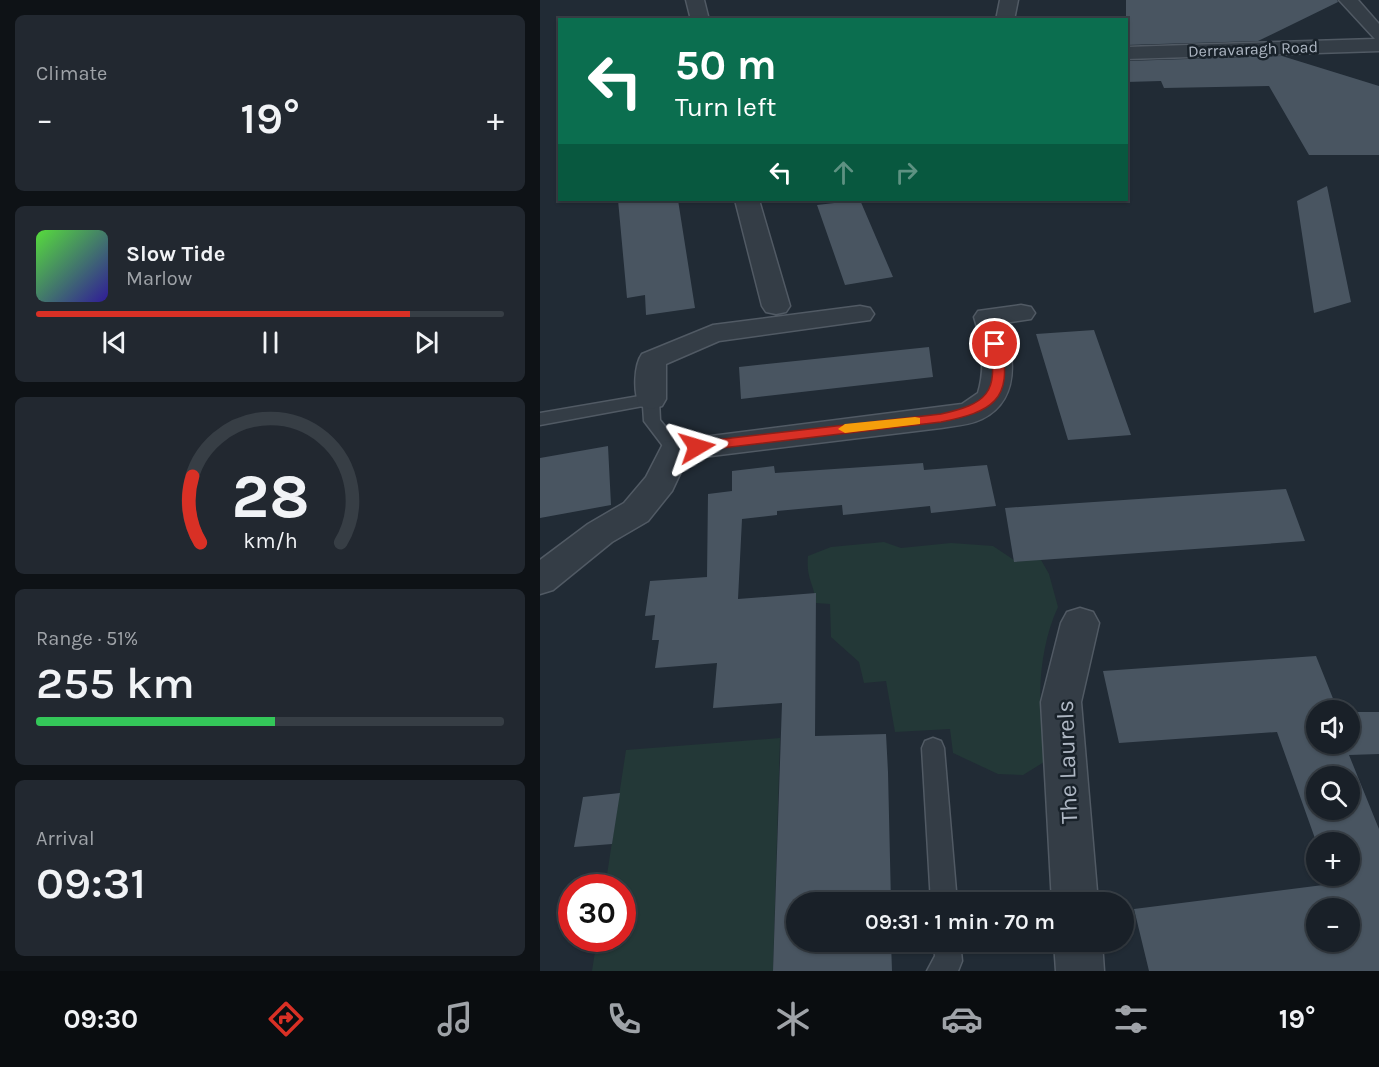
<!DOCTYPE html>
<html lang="en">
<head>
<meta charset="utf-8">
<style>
	:root { --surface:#192028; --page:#222830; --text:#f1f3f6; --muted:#9fa3a8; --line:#373e45; --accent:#d93025 }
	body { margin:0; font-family:Karla,sans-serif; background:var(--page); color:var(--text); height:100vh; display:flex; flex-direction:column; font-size:22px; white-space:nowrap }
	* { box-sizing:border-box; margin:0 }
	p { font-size:20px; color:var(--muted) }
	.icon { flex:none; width:33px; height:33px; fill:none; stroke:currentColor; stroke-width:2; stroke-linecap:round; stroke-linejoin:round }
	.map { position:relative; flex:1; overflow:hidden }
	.side { display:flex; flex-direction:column; gap:15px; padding:15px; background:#0e1216; width:540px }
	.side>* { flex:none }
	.top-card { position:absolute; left:18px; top:18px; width:570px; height:183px; border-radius:0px; box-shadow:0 2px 4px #0004,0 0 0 2px var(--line); background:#0b6e4f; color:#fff; overflow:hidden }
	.fabs { position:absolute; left:766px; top:700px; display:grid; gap:12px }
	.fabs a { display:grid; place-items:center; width:54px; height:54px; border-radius:50%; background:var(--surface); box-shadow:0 2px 4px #0004,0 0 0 2px var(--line); font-size:30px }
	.speed { position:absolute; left:18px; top:874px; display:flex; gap:12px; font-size:30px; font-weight:700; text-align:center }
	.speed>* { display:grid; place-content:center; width:78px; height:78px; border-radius:50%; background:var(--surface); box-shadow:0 2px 4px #0004,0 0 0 2px var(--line); line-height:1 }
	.speed .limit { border:9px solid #d22; background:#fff; color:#111 }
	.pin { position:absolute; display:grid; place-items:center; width:51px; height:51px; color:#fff; margin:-26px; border:3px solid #fff; border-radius:50%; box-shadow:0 2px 6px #0007 }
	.me { position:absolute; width:66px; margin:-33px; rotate:83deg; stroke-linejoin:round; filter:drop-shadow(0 0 4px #0008) }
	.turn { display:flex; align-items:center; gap:21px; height:126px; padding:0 18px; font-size:27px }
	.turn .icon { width:78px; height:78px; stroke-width:2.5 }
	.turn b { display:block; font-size:42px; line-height:51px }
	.lanes { display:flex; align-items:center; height:57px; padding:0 18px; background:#0003; justify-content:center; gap:30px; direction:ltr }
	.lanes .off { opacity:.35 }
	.big { font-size:45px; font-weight:600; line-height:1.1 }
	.side .widget { flex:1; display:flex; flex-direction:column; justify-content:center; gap:9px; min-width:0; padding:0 21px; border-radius:9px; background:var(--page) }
	.side .dial { align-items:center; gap:0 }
	.dial svg { height:156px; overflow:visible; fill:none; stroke:var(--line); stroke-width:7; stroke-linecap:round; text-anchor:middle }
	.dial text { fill:var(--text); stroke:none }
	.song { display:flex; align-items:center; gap:18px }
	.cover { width:72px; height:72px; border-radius:9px; background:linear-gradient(135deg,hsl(110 70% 55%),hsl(250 70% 35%)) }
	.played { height:6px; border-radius:3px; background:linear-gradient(90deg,var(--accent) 80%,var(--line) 80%) }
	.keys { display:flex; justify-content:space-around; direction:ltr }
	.heat { display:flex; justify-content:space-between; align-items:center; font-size:33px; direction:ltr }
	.charge { height:9px; border-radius:4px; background:linear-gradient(90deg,#34c759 51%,var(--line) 0) }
	.trip { position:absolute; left:246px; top:892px; width:348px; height:60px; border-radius:30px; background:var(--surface); box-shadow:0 2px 4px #0004,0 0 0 2px var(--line); font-weight:600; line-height:60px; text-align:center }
	.menu { display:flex; height:96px; justify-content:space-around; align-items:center; background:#0a0d10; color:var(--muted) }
	.menu .icon { width:42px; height:42px }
	.menu .active { color:var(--accent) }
	.menu b { font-size:27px; color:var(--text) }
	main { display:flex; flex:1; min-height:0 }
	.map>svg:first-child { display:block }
	.green { fill:#233837 }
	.building { fill:#495561; fill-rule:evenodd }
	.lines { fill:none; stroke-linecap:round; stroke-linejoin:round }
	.lane-casing { stroke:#515a64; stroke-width:3 }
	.street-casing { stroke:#515a64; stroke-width:3 }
	.lane { fill:#343d46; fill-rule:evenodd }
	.street { fill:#343d46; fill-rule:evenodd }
	.route { fill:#d93025; stroke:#8d1f18; stroke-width:1.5 }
	.slow { fill:#f59e0b }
	.labels { text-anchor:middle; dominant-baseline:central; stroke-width:5; stroke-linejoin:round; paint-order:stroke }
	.far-street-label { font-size:16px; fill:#aeb7c3; stroke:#19222a }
	.near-street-label { font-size:24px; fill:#aeb7c3; stroke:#19222a }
</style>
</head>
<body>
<main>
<section class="side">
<div class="widget"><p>Climate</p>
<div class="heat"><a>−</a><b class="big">19°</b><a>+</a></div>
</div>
<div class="widget">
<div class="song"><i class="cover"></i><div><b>Slow Tide</b><p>Marlow</p></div></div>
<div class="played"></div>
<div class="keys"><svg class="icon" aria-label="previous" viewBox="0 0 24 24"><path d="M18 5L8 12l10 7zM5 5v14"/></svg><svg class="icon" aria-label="pause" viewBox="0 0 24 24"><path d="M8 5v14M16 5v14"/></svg><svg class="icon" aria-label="next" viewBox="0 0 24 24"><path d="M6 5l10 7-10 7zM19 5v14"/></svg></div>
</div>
<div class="widget dial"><svg viewBox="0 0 100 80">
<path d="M14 69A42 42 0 1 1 86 69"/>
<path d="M14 69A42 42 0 0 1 10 35" stroke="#d93025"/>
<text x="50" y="56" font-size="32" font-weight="700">28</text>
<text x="50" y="72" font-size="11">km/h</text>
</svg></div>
<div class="widget"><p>Range · 51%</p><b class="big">255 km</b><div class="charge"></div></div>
<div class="widget"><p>Arrival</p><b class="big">09:31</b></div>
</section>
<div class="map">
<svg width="839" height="971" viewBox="0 0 839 971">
	<rect width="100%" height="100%" fill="#212b35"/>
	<path class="green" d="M344,542L361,548L411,543L453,546L474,560H501L509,574L518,607C504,636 498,679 501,711C504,732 507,740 504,762L483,775L458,774L413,753L410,729L355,732L346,681L324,683L319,662L291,637L290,604L276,603C274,583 266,579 268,556L291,547Z
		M240,738L233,971H52L57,939H82V888H65L86,750Z"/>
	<path class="building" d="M586,0H797L798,2L718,41L586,45Z
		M742,56L839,86V155H769L729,86L624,88L621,81L586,82V61Z
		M787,186L811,302L774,313L757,201Z
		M78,200H138L155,308L106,315L105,295L87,298Z
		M320,200L353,277L305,285L277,205Z
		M554,330L591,435L528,440L496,334Z
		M389,347L393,377L201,399L199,367Z
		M68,446L71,505L0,518V458Z
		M383,463L384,470L447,465L456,506L391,513L390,506L303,515L302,505L237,511V515L202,519L198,599L276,593L275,736L346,734L348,772L351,903H256V942H351L352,971H233L242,703L173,708L177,663L115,668L119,640H112L115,615L105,616L110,581L167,577L168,494L192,491V471L234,466L235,473Z
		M746,489L765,541L474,562L465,508Z
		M776,656L798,711H777V744H810V712H839V754L809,755L839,829V971H609L594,909L791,884L789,876H810V843L777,844L737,732L579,743L563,671ZM777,777H810V810H777ZM777,909H810V942H777Z
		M80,793L72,844L34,847L43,797Z"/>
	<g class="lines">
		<defs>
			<path id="lane" d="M111,394L119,399L120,420L141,446L144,450L141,454H129L104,421L103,406L0,425V413Z
				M393,738L401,741L404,748L417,903H391L382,748L385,741Z
				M394,942H420L422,961L418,971H387L395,956Z"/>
			<path id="street" d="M146,0H164L169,20H151Z
				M460,0H478L474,20H456Z
				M799,0H818L839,24V51L586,59V47L835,39Z
				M195,200H219L250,306L246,312L236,314L226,312L222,306Z
				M481,305L491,307L495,313L491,319L464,323C475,358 480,400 442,419C430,425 414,426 401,428L147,459L132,491L108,521L72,542L13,590L0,594V560L48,524L84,503L106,477L124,442L422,404L438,393C446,367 442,342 434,317L438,311Z
				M320,306L330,308L334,314L330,320L179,341L126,364V399L122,406L111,409L100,406C93,394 94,365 102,354L173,325Z
				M540,608L553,612L559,623L541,702L558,903H512L501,702L521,623L527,612Z
				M514,942H562L564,971H516Z"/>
		</defs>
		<use href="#lane" class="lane-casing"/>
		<use href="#street" class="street-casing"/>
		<use href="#lane" class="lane"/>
		<use href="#street" class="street"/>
	</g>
	<path class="route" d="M455,341L461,344C474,401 451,412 401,422L157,451L150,447L157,442L401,414C446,404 460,393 449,344Z"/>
	<path class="slow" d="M375,417L380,418V424L305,433L298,429L305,424Z"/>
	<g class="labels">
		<g class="far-street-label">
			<text transform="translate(713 49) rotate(-2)">Derravaragh Road</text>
		</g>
		<g class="near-street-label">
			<text transform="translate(527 762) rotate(-92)">The Laurels</text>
		</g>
	</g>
</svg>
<div class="fabs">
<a><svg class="icon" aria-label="sound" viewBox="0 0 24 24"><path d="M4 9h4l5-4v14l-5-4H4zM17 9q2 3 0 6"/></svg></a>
<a><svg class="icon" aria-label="search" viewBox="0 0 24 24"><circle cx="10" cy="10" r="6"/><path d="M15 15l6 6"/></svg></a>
<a>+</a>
<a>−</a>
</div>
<div class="speed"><div class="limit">30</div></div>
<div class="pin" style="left:455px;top:344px;background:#d93025"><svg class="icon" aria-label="arrive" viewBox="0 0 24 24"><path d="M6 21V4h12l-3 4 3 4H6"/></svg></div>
<svg class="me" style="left:157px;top:447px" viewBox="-20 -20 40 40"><path d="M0-17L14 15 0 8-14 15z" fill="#d93025" stroke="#fff" stroke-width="4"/></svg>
<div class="trip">09:31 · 1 min · 70 m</div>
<div class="top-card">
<div class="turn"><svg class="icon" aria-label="left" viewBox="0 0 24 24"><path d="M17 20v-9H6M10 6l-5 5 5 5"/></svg><div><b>50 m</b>Turn left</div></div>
<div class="lanes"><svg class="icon" aria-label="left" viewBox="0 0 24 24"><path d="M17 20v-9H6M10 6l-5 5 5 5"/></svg><svg class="icon off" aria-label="ahead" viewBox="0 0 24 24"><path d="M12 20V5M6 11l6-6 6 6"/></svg><svg class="icon off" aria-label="right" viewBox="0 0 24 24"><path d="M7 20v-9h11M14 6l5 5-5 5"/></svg></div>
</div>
</div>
</main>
<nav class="menu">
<b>09:30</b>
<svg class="icon active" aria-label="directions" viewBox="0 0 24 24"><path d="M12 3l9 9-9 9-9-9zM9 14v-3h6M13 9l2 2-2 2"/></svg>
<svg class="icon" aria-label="music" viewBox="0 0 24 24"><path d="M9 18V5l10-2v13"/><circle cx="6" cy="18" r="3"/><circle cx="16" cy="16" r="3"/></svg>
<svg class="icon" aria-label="phone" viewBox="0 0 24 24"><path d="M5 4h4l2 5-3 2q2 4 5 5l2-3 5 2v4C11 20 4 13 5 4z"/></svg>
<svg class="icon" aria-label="climate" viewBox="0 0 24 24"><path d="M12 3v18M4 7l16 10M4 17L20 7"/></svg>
<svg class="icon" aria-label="car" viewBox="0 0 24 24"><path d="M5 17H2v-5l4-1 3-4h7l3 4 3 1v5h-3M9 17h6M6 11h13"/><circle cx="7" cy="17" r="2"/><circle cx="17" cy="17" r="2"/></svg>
<svg class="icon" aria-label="filters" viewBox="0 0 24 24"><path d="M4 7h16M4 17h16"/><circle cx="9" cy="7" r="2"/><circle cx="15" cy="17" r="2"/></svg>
<b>19°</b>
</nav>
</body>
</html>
